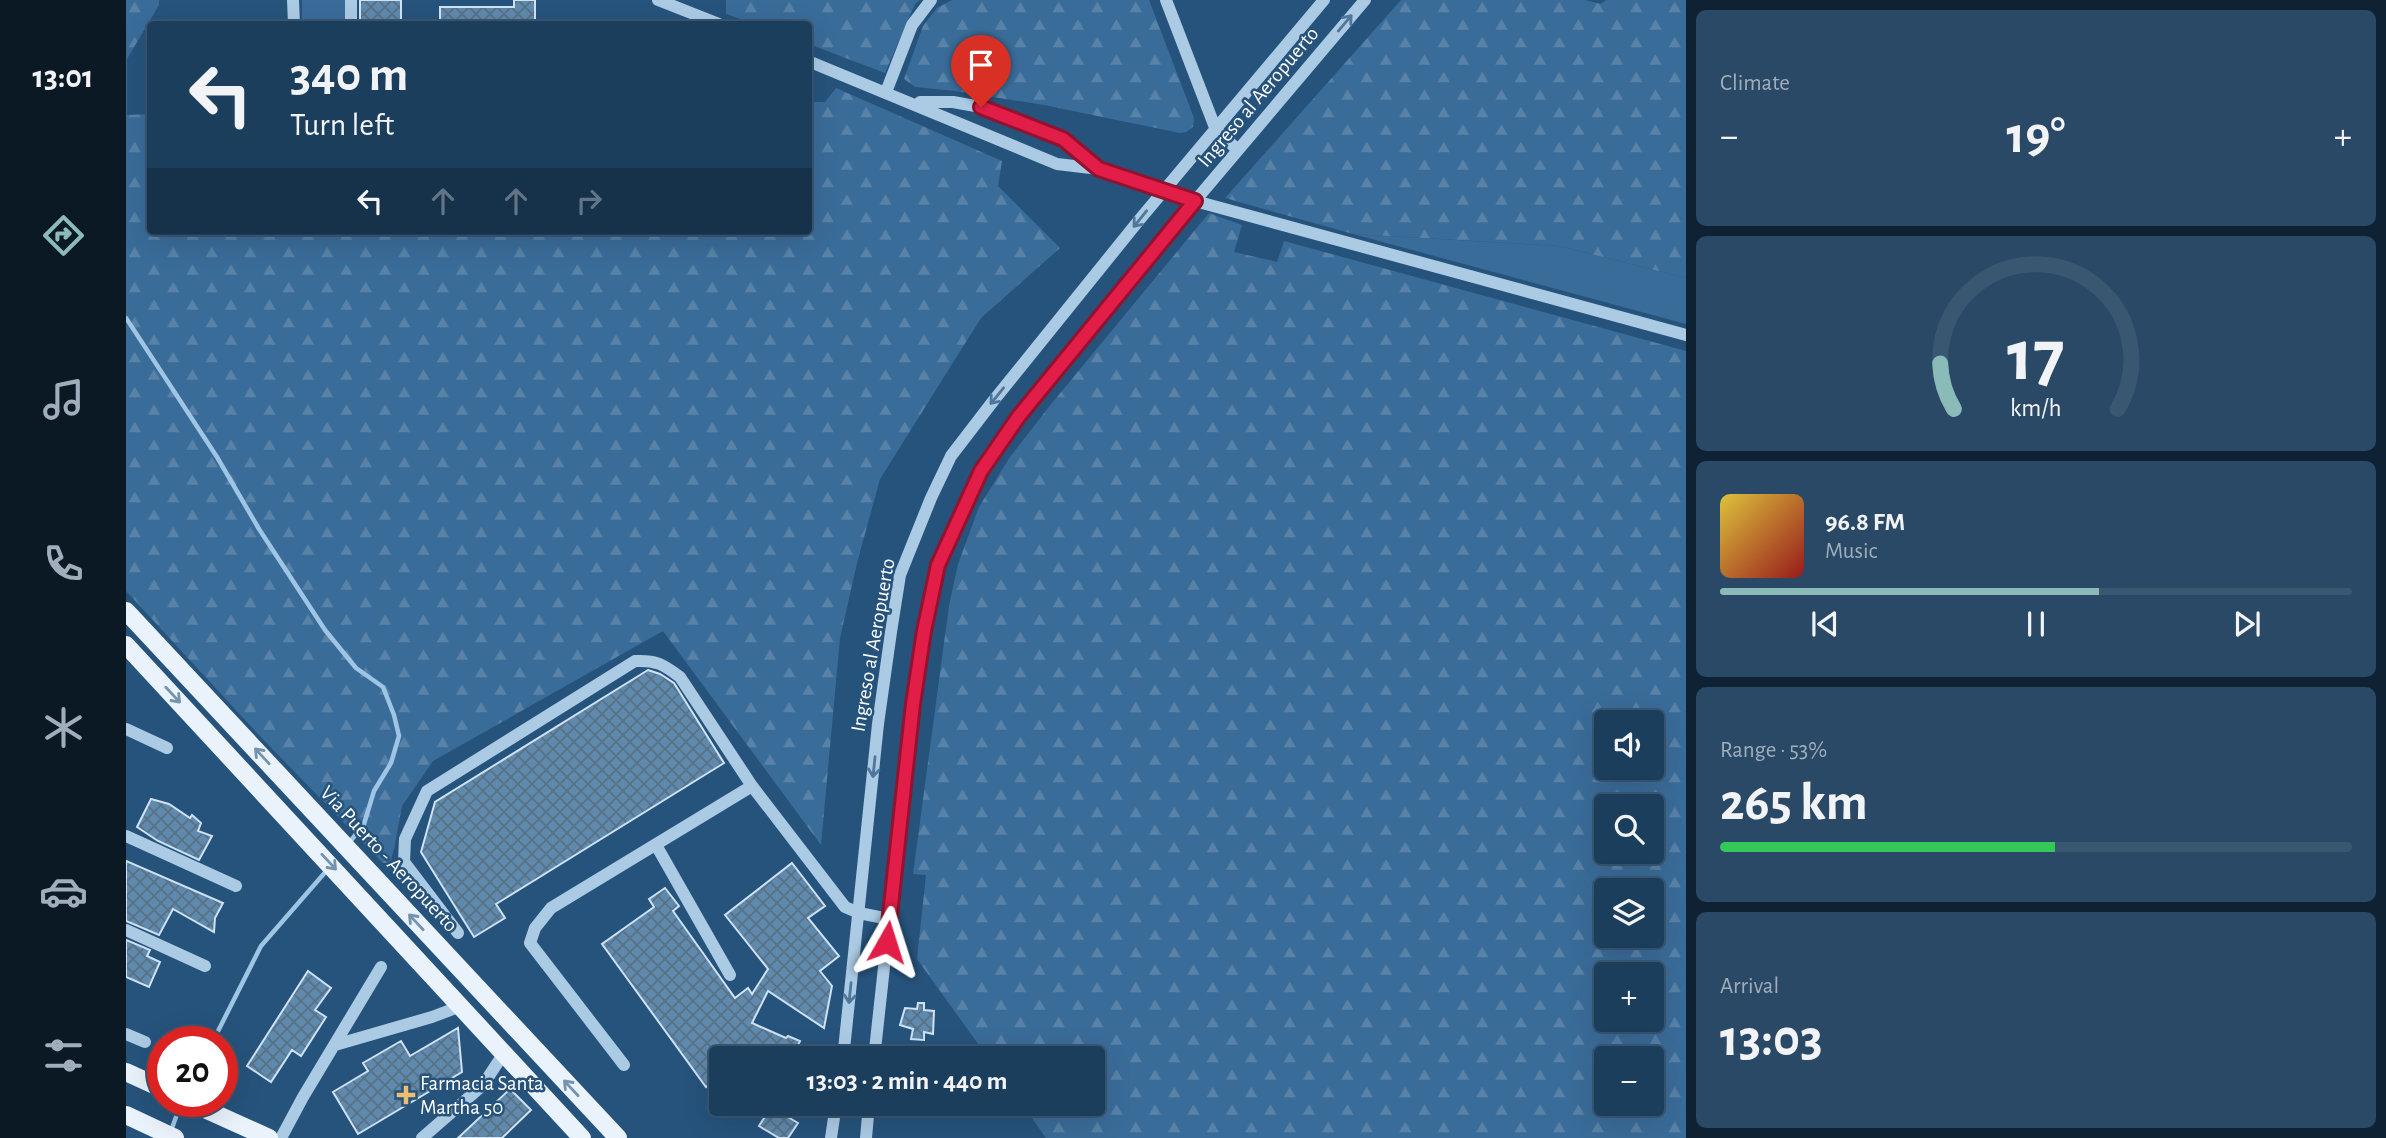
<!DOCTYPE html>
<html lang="en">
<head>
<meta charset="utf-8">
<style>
	:root { --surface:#1c3e5d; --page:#294966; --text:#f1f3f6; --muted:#a0aebc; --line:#3a5772; --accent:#8bbbb9 }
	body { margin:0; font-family:"Alegreya Sans",sans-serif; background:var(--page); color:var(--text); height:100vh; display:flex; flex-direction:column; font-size:26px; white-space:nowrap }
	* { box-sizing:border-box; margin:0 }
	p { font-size:23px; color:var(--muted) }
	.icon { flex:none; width:38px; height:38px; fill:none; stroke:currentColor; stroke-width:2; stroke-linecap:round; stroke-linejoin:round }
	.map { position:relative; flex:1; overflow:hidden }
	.sheet { display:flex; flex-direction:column; gap:10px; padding:10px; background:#0f2233; width:700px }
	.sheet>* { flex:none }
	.banner { position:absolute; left:21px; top:21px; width:665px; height:214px; border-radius:7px; box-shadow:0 7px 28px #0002,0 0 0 2px var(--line); background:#1c3e5d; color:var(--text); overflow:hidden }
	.fabs { position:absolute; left:1468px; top:710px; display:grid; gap:14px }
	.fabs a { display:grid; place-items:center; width:70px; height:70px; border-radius:7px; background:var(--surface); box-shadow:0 7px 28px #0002,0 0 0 2px var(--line); font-size:35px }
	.speed { position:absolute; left:21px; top:1026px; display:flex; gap:14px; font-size:35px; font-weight:700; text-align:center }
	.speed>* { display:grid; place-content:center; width:91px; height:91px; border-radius:50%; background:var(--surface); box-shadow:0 7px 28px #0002,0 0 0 2px var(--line); line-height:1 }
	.speed .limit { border:10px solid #d22; background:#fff; color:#111 }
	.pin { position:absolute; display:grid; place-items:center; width:60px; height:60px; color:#fff; margin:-72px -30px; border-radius:50% 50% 50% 0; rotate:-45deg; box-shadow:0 0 7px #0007 }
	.pin .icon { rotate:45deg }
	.me { position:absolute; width:77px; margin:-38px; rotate:6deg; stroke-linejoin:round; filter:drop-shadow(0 0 5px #0008) }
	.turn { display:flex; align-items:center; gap:24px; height:147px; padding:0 28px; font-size:32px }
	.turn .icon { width:91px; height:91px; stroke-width:2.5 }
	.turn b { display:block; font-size:49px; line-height:60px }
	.lanes { display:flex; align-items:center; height:66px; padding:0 28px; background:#0003; justify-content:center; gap:35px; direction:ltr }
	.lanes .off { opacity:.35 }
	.big { font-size:52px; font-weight:700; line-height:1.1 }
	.sheet .card { flex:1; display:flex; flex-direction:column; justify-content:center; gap:10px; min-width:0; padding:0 24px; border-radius:10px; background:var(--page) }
	.sheet .dial { align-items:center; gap:0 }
	.dial svg { height:182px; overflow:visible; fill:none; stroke:var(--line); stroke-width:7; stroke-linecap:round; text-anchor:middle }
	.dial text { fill:var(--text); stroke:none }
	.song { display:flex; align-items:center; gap:21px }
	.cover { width:84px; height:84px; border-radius:10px; background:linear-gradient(135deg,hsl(50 70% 55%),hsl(0 70% 35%)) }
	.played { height:7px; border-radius:4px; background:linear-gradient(90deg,var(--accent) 60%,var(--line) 60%) }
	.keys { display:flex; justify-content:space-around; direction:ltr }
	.heat { display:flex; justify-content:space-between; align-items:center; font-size:38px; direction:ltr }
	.charge { height:10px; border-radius:5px; background:linear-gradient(90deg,#34c759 53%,var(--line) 0) }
	.trip { position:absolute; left:583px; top:1046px; width:396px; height:70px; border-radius:7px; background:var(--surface); box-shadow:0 7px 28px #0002,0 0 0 2px var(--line); font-weight:700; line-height:70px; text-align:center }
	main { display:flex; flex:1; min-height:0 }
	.dock { display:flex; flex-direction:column; width:126px; justify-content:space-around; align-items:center; background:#0b1925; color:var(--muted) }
	.dock .icon { width:49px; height:49px }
	.dock .current { color:var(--accent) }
	.dock b { font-size:32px; color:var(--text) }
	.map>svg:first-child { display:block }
	.grass { fill:#3a6c99 }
	.forest { fill:url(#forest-firs); fill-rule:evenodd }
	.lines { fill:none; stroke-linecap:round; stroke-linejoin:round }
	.stream { stroke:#9fc5e5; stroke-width:4.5 }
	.building { fill:url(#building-cross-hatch); stroke:#cde2f4; stroke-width:2 }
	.minor { stroke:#abcae4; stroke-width:12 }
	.major { stroke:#eaf3fc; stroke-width:18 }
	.oneway { stroke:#4e779b }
	.oneway2 { stroke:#7493af }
	.route-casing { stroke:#92132f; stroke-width:18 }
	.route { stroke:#e11d48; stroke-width:12 }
	.poi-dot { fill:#edbe70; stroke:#26537c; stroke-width:2.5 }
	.labels { text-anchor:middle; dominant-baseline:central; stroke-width:5; stroke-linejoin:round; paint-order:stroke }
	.street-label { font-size:21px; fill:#fff; stroke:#26537c }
	.poi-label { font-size:21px; fill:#fff; stroke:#26537c; text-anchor:start }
</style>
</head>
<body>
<main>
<nav class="dock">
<b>13:01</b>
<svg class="icon current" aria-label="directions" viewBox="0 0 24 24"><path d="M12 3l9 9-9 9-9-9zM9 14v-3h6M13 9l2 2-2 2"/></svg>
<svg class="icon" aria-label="music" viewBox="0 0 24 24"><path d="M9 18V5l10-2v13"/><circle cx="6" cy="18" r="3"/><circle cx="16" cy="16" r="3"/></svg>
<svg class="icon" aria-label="phone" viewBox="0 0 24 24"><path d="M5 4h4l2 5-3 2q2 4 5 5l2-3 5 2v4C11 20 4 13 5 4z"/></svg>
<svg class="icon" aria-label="climate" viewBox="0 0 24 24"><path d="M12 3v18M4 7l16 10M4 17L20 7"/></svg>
<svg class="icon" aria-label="car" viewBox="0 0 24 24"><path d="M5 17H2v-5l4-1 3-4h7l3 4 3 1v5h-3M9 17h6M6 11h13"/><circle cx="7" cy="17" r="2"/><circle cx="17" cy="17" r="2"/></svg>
<svg class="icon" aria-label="filters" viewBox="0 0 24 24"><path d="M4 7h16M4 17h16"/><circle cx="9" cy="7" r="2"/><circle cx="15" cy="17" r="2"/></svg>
</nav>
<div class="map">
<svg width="1560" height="1138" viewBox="0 0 1560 1138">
	<defs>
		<pattern id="forest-firs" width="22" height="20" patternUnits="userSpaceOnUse" patternTransform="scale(1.75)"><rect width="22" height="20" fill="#3a6c99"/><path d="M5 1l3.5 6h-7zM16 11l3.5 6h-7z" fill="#5882a8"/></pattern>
		<pattern id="building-cross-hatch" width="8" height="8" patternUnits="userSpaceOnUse" patternTransform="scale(1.75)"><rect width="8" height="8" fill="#5f89ad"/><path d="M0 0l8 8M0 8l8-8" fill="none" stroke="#577186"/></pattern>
	</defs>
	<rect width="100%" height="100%" fill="#26537c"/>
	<path class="grass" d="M176,0H219V24H176Z
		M1227,234L1433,246L1560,278V324Z"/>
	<path class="forest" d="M0,0H33V5L1,59V115L24,114V231H682L683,102H699L710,88L876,161L872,186L934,248L855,318L754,479L731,563L714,638L695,845L537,631L307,761L276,806L268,849L264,863H257L132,734L0,591Z
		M600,0H794L789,4L759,73L683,44L682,24H629L600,14Z
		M826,0H1023L1068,118L1067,127L1060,132L1054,133L918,105L829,91L789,87L778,79L797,26L811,8Z
		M1275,0H1459L1475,4L1480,0H1560V278L1433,246L1227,234L1099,198Z
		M1083,213L1116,225L1108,252L1151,262L1158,241L1560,351V1138H920L896,1104H966V1059H863L791,959L800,875L787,874L823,606L832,564L853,507L884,457L926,403ZM1480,723H1526V768H1480ZM1480,807H1526V852H1480ZM1480,891H1526V936H1480ZM1480,975H1526V1020H1480ZM1480,1059H1526V1104H1480Z"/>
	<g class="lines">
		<path class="stream" d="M0,318L91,457L133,529L199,630L230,668L257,687L268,715L273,736L265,763L248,791L238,824L223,843
			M87,1041L135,946L202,869
			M45,1131L55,1103"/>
	</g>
	<path class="building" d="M234,0H275V24H234Z
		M388,0H409V24H314V7H388Z
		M522,670L534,674L548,683L598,763L370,904L379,918L348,937L295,852L309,802Z
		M25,799L43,804L64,818L66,815L75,823L72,831L86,836L73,860L32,841L11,827Z
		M0,861L97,903L89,918L88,932L47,909L33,935L0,921Z
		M666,863L699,906L682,918L713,956L694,971L706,986L698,1028L642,991L626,1023L660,1038L662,1036L674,1041L666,1059H595V1076L580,1087L476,944L528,907L523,899L539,888L553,906L547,911L609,998L622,988L626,994L642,969L599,915Z
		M0,940L24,950L21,956L34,962L23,987L0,977Z
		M182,971L205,988L189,1010L200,1017L175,1056L166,1050L145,1082L121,1066Z
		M792,1003H798V1010L808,1011L807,1034L798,1032V1040L785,1039L787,1029L774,1025L779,1008L791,1009Z
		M332,1028L336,1072L232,1134L207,1092L242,1071L237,1063L275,1041L284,1056Z
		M384,1089L405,1110L376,1138H332Z
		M645,1107L672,1123L662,1138H653L633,1126Z"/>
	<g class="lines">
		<path class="minor" d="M167,0L168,24
			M532,0L593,24
			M1040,0L1090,130L1112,150
			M225,24V0
			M682,61L931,164L973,169L1069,201L1560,335
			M760,92L786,25L805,0
			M794,102H827L855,107L937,139L973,168
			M0,729L41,748
			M0,836L110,886
			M530,845L604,975
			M0,930L79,966
			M332,933L278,862L279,839L301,791L509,661C530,660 537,664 554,677L626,786L719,907L733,913L763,919
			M0,1034L19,1042
			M209,1045L306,1017L335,1006
			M717,1059L752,724L765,632L774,575L805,498L825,456L868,400L1014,219L1198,0
			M748,1059L784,729L798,631L812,565L837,508L855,471L893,416L1069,201L1239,0
			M498,1065L404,943L409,928L425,908L626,786
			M155,1138L177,1097L255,967
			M296,1138L357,1085L378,1053
			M705,1138L710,1104
			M740,1138L743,1104"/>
		<path class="major" d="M0,611L492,1138
			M0,645L456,1138
			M0,1072L37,1089
			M61,1101L143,1138
			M0,1115L49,1138"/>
	</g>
	<defs><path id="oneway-shaft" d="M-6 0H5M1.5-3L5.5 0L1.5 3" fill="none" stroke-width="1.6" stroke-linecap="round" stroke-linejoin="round" transform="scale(1.75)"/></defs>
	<g class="oneway">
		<use href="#oneway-shaft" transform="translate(1219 23) rotate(-50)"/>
		<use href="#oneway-shaft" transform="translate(1014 219) rotate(129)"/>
		<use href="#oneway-shaft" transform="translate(871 396) rotate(129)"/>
		<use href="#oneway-shaft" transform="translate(748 767) rotate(96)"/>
		<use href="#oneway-shaft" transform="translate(724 993) rotate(96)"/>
	</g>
	<g class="oneway2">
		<use href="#oneway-shaft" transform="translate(47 695) rotate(47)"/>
		<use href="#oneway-shaft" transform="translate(136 756) rotate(-133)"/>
		<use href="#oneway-shaft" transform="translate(203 862) rotate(47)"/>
		<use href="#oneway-shaft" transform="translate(290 922) rotate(-133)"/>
		<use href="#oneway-shaft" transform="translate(445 1088) rotate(-133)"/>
	</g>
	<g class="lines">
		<defs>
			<path id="route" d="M761,942L787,704L798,631L812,565L855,471L893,416L1069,201L973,169L937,139L855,107"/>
		</defs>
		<use href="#route" class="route-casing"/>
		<use href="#route" class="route"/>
	</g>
	<path class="poi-dot" d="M276.5 1084.5h7v7h7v7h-7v7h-7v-7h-7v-7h7z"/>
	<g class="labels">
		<g class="street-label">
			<text transform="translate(1132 97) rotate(-50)">Ingreso al Aeropuerto</text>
			<text transform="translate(747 645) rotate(-80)">Ingreso al Aeropuerto</text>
			<text transform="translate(263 859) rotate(47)">Via Puerto - Aeropuerto</text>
		</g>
		<g class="poi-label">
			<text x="294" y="1083">Farmacia Santa<tspan x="294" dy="24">Martha 50</tspan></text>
		</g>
	</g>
</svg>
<div class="fabs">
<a><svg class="icon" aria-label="sound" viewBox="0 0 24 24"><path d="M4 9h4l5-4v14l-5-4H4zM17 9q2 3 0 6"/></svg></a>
<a><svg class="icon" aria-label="search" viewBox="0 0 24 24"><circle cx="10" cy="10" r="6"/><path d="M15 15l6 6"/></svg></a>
<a><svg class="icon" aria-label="layers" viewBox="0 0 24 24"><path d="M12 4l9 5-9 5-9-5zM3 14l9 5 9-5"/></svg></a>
<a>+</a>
<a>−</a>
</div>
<div class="speed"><div class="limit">20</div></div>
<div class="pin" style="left:855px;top:107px;background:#d93025"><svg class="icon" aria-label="arrive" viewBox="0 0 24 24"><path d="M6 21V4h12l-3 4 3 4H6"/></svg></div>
<svg class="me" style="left:761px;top:942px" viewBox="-20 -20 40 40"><path d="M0-17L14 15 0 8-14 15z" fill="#e11d48" stroke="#fff" stroke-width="4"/></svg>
<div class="trip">13:03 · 2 min · 440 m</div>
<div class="banner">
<div class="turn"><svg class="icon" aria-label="left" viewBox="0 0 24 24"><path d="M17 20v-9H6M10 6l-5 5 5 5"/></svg><div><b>340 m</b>Turn left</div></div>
<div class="lanes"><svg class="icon" aria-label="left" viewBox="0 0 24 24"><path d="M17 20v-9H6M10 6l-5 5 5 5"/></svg><svg class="icon off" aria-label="ahead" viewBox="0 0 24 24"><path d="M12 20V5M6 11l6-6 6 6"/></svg><svg class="icon off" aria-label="ahead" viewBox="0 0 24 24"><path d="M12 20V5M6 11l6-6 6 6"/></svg><svg class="icon off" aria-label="right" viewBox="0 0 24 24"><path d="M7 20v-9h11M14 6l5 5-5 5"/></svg></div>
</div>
</div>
<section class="sheet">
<div class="card"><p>Climate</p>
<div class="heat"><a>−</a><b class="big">19°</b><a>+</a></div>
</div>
<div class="card dial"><svg viewBox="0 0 100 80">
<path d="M14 69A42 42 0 1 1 86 69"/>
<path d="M14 69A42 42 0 0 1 8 49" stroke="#8bbbb9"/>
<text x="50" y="56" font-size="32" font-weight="700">17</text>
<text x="50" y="72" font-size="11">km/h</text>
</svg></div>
<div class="card">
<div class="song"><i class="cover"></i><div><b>96.8 FM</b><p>Music</p></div></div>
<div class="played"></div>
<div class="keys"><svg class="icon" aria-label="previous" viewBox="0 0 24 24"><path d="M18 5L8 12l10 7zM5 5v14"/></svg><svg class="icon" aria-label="pause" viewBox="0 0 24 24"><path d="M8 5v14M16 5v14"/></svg><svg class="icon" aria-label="next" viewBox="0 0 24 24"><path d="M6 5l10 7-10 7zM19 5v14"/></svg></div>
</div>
<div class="card"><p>Range · 53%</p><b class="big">265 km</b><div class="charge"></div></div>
<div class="card"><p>Arrival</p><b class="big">13:03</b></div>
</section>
</main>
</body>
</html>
